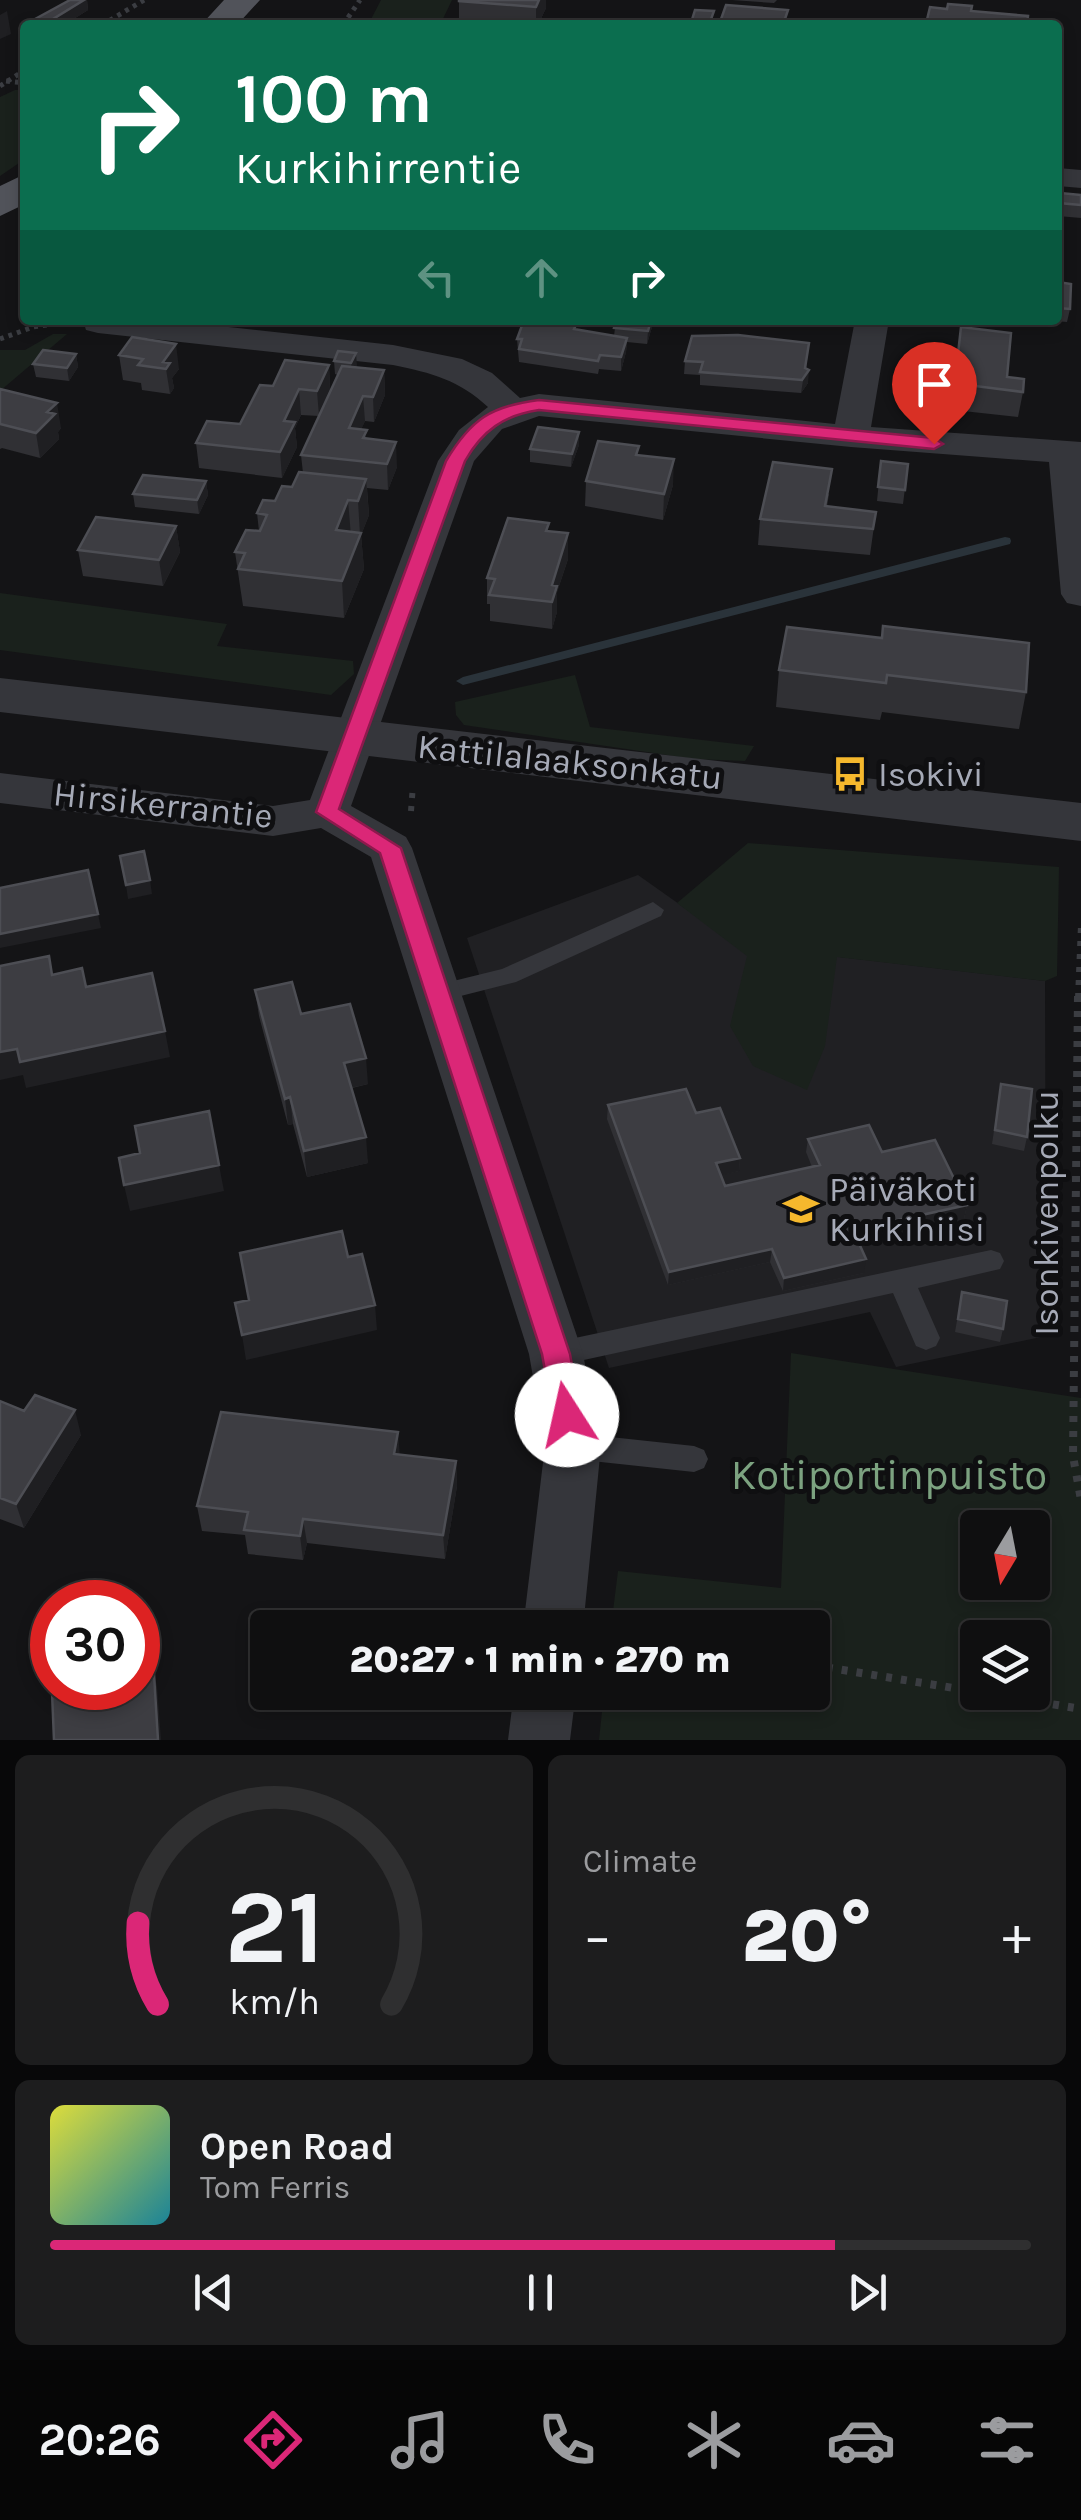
<!DOCTYPE html>
<html lang="en">
<head>
<meta charset="utf-8">
<style>
	:root { --surface:#0f0f10; --page:#1d1d1e; --text:#f1f3f6; --muted:#9b9c9f; --line:#2f2f30; --accent:#db2777 }
	body { margin:0; font-family:Karla,sans-serif; background:var(--page); color:var(--text); height:100vh; display:flex; flex-direction:column; font-size:38px; white-space:nowrap }
	* { box-sizing:border-box; margin:0 }
	p { font-size:32px; color:var(--muted) }
	.icon { flex:none; width:55px; height:55px; fill:none; stroke:currentColor; stroke-width:2; stroke-linecap:round; stroke-linejoin:round }
	.map { position:relative; height:1740px; overflow:hidden }
	.drawer { display:flex; flex-direction:column; gap:15px; padding:15px; background:#080809; flex:1 }
	.drawer>* { flex:none }
	.hud { position:absolute; left:20px; top:20px; width:1042px; height:305px; border-radius:10px; box-shadow:0 5px 15px #0003,0 0 0 2px var(--line); background:#0b6e4f; color:#fff; overflow:hidden }
	.needle { width:65px; rotate:190deg }
	.tools { position:absolute; left:960px; top:1510px; display:grid; gap:20px }
	.tools a { display:grid; place-items:center; width:90px; height:90px; border-radius:10px; background:var(--surface); box-shadow:0 5px 15px #0003,0 0 0 2px var(--line); font-size:50px }
	.speed { position:absolute; left:30px; top:1580px; display:flex; gap:20px; font-size:50px; font-weight:700; text-align:center }
	.speed>* { display:grid; place-content:center; width:130px; height:130px; border-radius:50%; background:var(--surface); box-shadow:0 5px 15px #0003,0 0 0 2px var(--line); line-height:1 }
	.speed .limit { border:15px solid #d22; background:#fff; color:#111 }
	.pin { position:absolute; display:grid; place-items:center; width:85px; height:85px; color:#fff; margin:-102px -42px; border-radius:50% 50% 50% 0; rotate:-45deg; box-shadow:0 0 10px #0007 }
	.pin .icon { rotate:45deg }
	.me { position:absolute; width:110px; margin:-55px; rotate:350deg; stroke-linejoin:round; filter:drop-shadow(0 0 8px #0008) }
	.turn { display:flex; align-items:center; gap:35px; height:210px; padding:0 50px; font-size:45px }
	.turn .icon { width:130px; height:130px; stroke-width:2.5 }
	.turn b { display:block; font-size:70px; line-height:85px }
	.lanes { display:flex; align-items:center; height:95px; padding:0 50px; background:#0003; justify-content:center; gap:50px; direction:ltr }
	.lanes .off { opacity:.35 }
	.big { font-size:75px; font-weight:800; line-height:1.1 }
	.drawer .card { flex:1; display:flex; flex-direction:column; justify-content:center; gap:15px; min-width:0; padding:0 35px; border-radius:15px; background:var(--page) }
	.drawer .dial { align-items:center; gap:0 }
	.dial svg { height:260px; overflow:visible; fill:none; stroke:var(--line); stroke-width:7; stroke-linecap:round; text-anchor:middle }
	.dial text { fill:var(--text); stroke:none }
	.song { display:flex; align-items:center; gap:30px }
	.cover { width:120px; height:120px; border-radius:15px; background:linear-gradient(135deg,hsl(60 70% 55%),hsl(190 70% 35%)) }
	.played { height:10px; border-radius:5px; background:linear-gradient(90deg,var(--accent) 80%,var(--line) 80%) }
	.keys { display:flex; justify-content:space-around; direction:ltr }
	.heat { display:flex; justify-content:space-between; align-items:center; font-size:55px; direction:ltr }
	.drawer .tiles { flex:1; display:grid; gap:15px; grid-template-columns:1fr 1fr }
	.card:last-child { grid-column:span 2 }
	.trip { position:absolute; left:250px; top:1610px; width:580px; height:100px; border-radius:10px; background:var(--surface); box-shadow:0 5px 15px #0003,0 0 0 2px var(--line); font-weight:800; line-height:100px; text-align:center }
	.tab-bar { display:flex; height:160px; justify-content:space-around; align-items:center; background:#060606; color:var(--muted) }
	.tab-bar .icon { width:70px; height:70px }
	.tab-bar .selected { color:var(--accent) }
	.tab-bar b { font-size:45px; color:var(--text) }
	.map>svg:first-child { display:block }
	.built { fill:#202023 }
	.green { fill:#1a211c; fill-rule:evenodd }
	.lines { fill:none; stroke-linecap:round; stroke-linejoin:round }
	.stream { fill:#2a333a; fill-rule:evenodd }
	.path-far2 { stroke:#3b3d42; stroke-width:5; stroke-dasharray:4 5; stroke-linecap:butt }
	.path-far1 { stroke:#3b3d42; stroke-width:6; stroke-dasharray:5 8; stroke-linecap:butt }
	.path { stroke:#3b3d42; stroke-width:8; stroke-dasharray:6 9; stroke-linecap:butt }
	.service { fill:#35363b; fill-rule:evenodd }
	.minor { fill:#35363b; fill-rule:evenodd }
	.tertiary { fill:#35363b; fill-rule:evenodd }
	.primary { fill:#51535a; fill-rule:evenodd }
	.wall { fill:#303034 }
	.shaded-wall { fill:#1f1f22 }
	.building { fill:#3d3d42; stroke:#4d4e54; stroke-width:2.5 }
	.route { fill:#db2777; stroke:#8e194d; stroke-width:2.5 }
	.labels { text-anchor:middle; dominant-baseline:central; stroke-width:10; stroke-linejoin:round; paint-order:stroke }
	.street-label { font-size:35px; fill:#a6aab7; stroke:#0f0f11 }
	.poi-label { font-size:35px; fill:#a6aab7; stroke:#0f0f11; text-anchor:start }
	.near-park-label { font-size:42px; fill:#7ca280; stroke:#0f0f11 }
</style>
</head>
<body>
<div class="map">
<svg width="1081" height="1740" viewBox="0 0 1081 1740">
	<rect width="100%" height="100%" fill="#141416"/>
	<path class="built" d="M638,875L737,945L1045,981L1046,1336L896,1367L870,1312L609,1368L467,938Z"/>
	<path class="green" d="M381,0H452L440,25H368Z
		M15,90H25V159L0,176V97Z
		M53,334H67L0,391V350H25Z
		M0,593L227,624L217,646L353,661L354,674L331,695L0,650Z
		M575,675L590,727L754,746L745,761L694,759L464,725L456,715L455,702Z
		M748,843L1059,867L1057,976L1045,981L837,957L825,1046L807,1090L753,1066L730,1026L747,956L677,903Z
		M791,1353L1081,1398V1740H599L604,1693L812,1692V1628L611,1627L618,1571L781,1588ZM978,1528H1032V1582H978ZM978,1638H1032V1692H978Z"/>
	<g class="lines">
		<path class="stream" d="M1005,537L1010,538L1011,541L1010,544L463,685L456,681L463,677Z"/>
		<path class="path-far2" d="M102,25L144,0
			M343,25L360,0
			M6,81L25,83
			M0,86L25,70
			M0,339L33,327L61,323"/>
		<path class="path-far1" d="M411,811L413,785
			M1078,998L1081,925"/>
		<path class="path" d="M1078,996L1073,1456L1081,1500
			M812,1665L978,1692
			M979,1692L1081,1709"/>
		<path class="service" d="M653,902L664,910L661,916L516,982L437,1002L429,999L425,993L429,987L502,969Z
			M991,1250L1000,1253L1004,1261L1000,1269L918,1288L940,1338L936,1346L926,1350L916,1346L893,1293L556,1366L546,1362L542,1354L546,1346L556,1342Z
			M573,1433L694,1446L704,1450L708,1459L704,1468L694,1472L573,1459L563,1455L559,1446L563,1437Z"/>
		<path class="minor" d="M1058,168L1081,170V188L1058,186Z
			M83,320H165L393,345L462,359L492,373L520,398L539,394L835,424L855,320H889L871,427L1081,442V606L1067,603L1061,594L1049,462L851,447L539,416L502,429L474,461L351,806L406,837L412,848L583,1354L601,1446L583,1628H523L545,1446L529,1354L371,857L321,828L273,836L0,803V773L273,806L310,800L438,461L459,430L488,407C459,380 432,373 393,365L98,333L86,330Z
			M514,1692H576L570,1740H508Z"/>
		<path class="tertiary" d="M0,678L1081,803V841L0,712Z"/>
		<path class="primary" d="M224,0H260L237,25H201Z
			M25,174V204L0,216V186Z"/>
	</g>
	<path class="wall" d="M70,0H87L88,10L64,25H38L37,18Z
		M459,0H546V8L538,25H480L459,23Z
		M732,0H777L774,3Z
		M1060,193L1081,195V218L1058,216Z
		M1058,282L1070,309L1067,322L1044,320H1058Z
		M616,320H654L647,344L627,342L626,352L621,371L599,369L598,374L519,362L517,339L614,336Z
		M961,327L1023,392L1018,417L963,411L965,399L952,397Z
		M132,337L179,369L172,378L174,388L170,394L142,390L141,383L123,380L119,355Z
		M809,343L806,369L808,383L801,393L700,385V375L684,374L685,361Z
		M356,353V368L384,370L385,395L374,422L365,421L361,429L367,439L397,467L388,490L367,488L369,515L361,535L364,569L344,618L243,606L235,552L259,531L257,513L292,487L303,473L301,455L338,375L335,374L334,361Z
		M76,354L78,367L69,381L36,377L33,364Z
		M329,365L330,390L319,416L301,415L295,428L297,447L282,478L199,468L196,443L240,424L273,386Z
		M0,389L61,428L58,432L59,439L40,458L2,448L0,449Z
		M579,432V445L571,467L530,462V449Z
		M639,455L673,485L663,520L585,506L586,481Z
		M881,461L908,464L903,504L877,501Z
		M206,481L208,495L199,514L135,507L133,494Z
		M829,494L827,506L876,512L870,555L758,545L760,519Z
		M176,526L180,552L163,586L83,576L78,550Z
		M549,531L568,559L557,592V612L552,629L490,621V604H487V578Z
		M882,638L1026,692L1019,729L882,712L880,720L776,707L779,670Z
		M255,990L301,1014L368,1084L352,1088L368,1163L307,1177L293,1124L288,1125L259,1016Z
		M1001,1084L1027,1137L1024,1151L992,1144Z
		M608,1105L696,1113L740,1158L739,1171L721,1175L725,1186L812,1167L806,1152L808,1139L882,1152L967,1205L964,1219L859,1242L864,1273L783,1291L770,1262L668,1285L607,1119Z
		M962,1292L1003,1329L1000,1342L955,1332Z
		M0,1401L81,1435L24,1528L0,1519Z
		M400,1455L456,1461L457,1486L445,1559L307,1543L303,1560L248,1554L245,1535L202,1531L197,1506Z"/>
	<path class="shaded-wall" d="M84,0H87L88,10L64,25H49L48,22Z
		M539,0H546V8L538,25H536V7Z
		M7,11L11,34L0,39V15Z
		M651,320H654L647,344L648,331Z
		M627,338L626,352L621,371V357Z
		M809,343L804,377L809,370L808,383L801,393Z
		M176,344L179,369L172,378L174,388L170,394L166,369L163,362Z
		M356,353L357,366L352,376L351,363Z
		M76,354L78,367L69,381L67,368Z
		M329,365L330,390L319,416L317,391Z
		M384,370L385,395L374,422L373,397Z
		M299,389L301,415L295,428L297,447L282,478L280,452L284,421Z
		M363,396L365,421L350,454L349,428Z
		M57,403L61,428L58,432L59,439L40,458L36,433L47,412Z
		M579,432V445L571,467L572,454Z
		M396,442L397,467L388,490L387,464Z
		M674,459L673,485L663,520L664,494Z
		M366,479L369,515L361,535L364,569L344,618L342,581L360,535L358,501Z
		M206,481L208,495L199,514L197,500Z
		M348,500L351,536L336,530Z
		M176,526L180,552L163,586L159,560Z
		M568,533V559L557,592V612L552,629V585Z
		M150,880L152,894L128,899L126,885Z
		M98,914L101,928L0,948V934Z
		M165,1031L170,1057L26,1088L23,1075L0,1080V1052Z
		M366,1058L368,1084L346,1089L344,1063Z
		M290,1097L293,1124L288,1125L285,1099Z
		M366,1137L368,1163L307,1177L304,1151Z
		M740,1158L739,1171L715,1177L716,1163Z
		M219,1165L224,1191L130,1211L124,1185Z
		M967,1205L964,1219L851,1244L853,1230Z
		M772,1249L770,1262L668,1285L669,1272Z
		M866,1259L864,1273L783,1291L784,1278Z
		M375,1305L377,1330L246,1360L242,1335Z
		M75,1410L81,1435L24,1528L16,1504Z
		M398,1432L400,1457L394,1454Z
		M456,1461L457,1486L445,1559L443,1535Z
		M303,1519L307,1543L303,1560L300,1536Z
		M154,1674L157,1686L161,1740H158Z"/>
	<path class="building" d="M70,0H84L48,22L37,18Z
		M539,0L536,7L459,1V0Z
		M948,4L972,6L971,11L1028,16L1027,25L926,24L930,7L947,9Z
		M726,5L788,10L783,25H742L720,22Z
		M695,10L714,11L709,25L691,23Z
		M1060,193L1081,195V205L1059,203Z
		M1058,282L1071,284L1070,309L1058,308Z
		M524,320H551L577,323L574,329L627,338L621,357L600,355L598,361L519,349L522,339H517Z
		M616,320H651L648,331L614,328Z
		M961,327L1011,333L1007,377L1024,379L1023,392L967,385L969,374L956,372Z
		M738,335L809,343L805,368L809,370L802,380L700,372L703,362L685,361L692,336Z
		M132,337L176,344L163,362L170,363L166,369L138,365L143,359L119,355Z
		M43,350L76,354L67,368L33,364Z
		M338,351L356,353L351,363L334,361Z
		M285,360L329,365L317,391L299,389L284,421L295,422L280,452L196,443L207,421L240,424L260,385L273,386Z
		M342,366L384,370L373,397L363,396L349,428L367,430L363,438L396,442L387,464L301,455Z
		M0,389L57,403L47,412L55,414L36,433L0,424Z
		M538,427L579,432L572,454L530,449Z
		M598,441L639,446L636,455L674,459L664,494L586,481Z
		M881,461L908,464L905,490L878,487Z
		M773,462L832,469L825,506L876,512L873,529L760,519Z
		M299,472L366,479L358,501L348,500L336,530L361,533L342,581L238,569L245,553L235,552L246,530L260,531L267,515L257,513L263,500L275,501L282,486L292,487Z
		M143,475L206,481L197,500L133,494Z
		M96,517L176,526L159,560L78,550Z
		M508,518L549,523L546,531L568,533L552,585L557,586L552,602L489,595L495,579L487,578Z
		M883,626L1029,643L1026,692L887,675L886,683L779,670L787,627L882,638Z
		M144,851L150,880L126,885L120,856Z
		M88,870L98,914L0,934V888Z
		M49,956L52,975L82,968L86,987L152,973L165,1031L20,1062L17,1049L0,1052V966Z
		M292,982L301,1014L350,1004L366,1058L344,1063L366,1137L304,1151L290,1097L285,1099L255,990Z
		M1001,1084L1032,1089L1027,1137L995,1130Z
		M686,1089L696,1113L720,1108L740,1158L716,1163L725,1186L820,1165L808,1139L869,1125L882,1152L935,1140L967,1205L853,1230L866,1259L784,1278L772,1249L669,1272L608,1105Z
		M209,1111L219,1165L124,1185L119,1158L140,1153L135,1126Z
		M342,1231L348,1257L362,1254L375,1305L242,1335L235,1303L249,1300L240,1253Z
		M962,1292L1007,1301L1003,1329L958,1319Z
		M35,1395L75,1410L16,1504L0,1498V1401L24,1411Z
		M221,1412L398,1432L394,1454L456,1461L443,1535L303,1519L300,1536L244,1530L248,1512L197,1506Z
		M154,1674L158,1740H54L52,1692L77,1688H138V1677Z"/>
	<path class="route" d="M539,400L934,438L943,444L934,449L539,410C504,415 482,431 465,461L339,809L401,848L570,1354L581,1415L577,1424L567,1427L557,1424L553,1415L542,1354L380,853L316,812L446,461C471,419 491,406 539,400Z"/>
	<defs>
		<symbol id="bus-bare" viewBox="-9 -9 18 18"><path d="M-5-6H5V4H4V6H2V4H-2V6H-4V4H-5ZM-3.5-4V0h7V-4ZM-3.5 1.2v1.5H-2V1.2ZM2 1.2v1.5H3.5V1.2Z" fill="#f5b82d" stroke="#0f0f11" stroke-width="2.5" paint-order="stroke"/></symbol>
		<symbol id="school-bare" viewBox="-9 -9 18 18"><path d="M0-5L7-2L0 1L-7-2ZM-4 1L0 2.5L4 1V4Q0 6-4 4Z" fill="#f5b82d" stroke="#0f0f11" stroke-width="2.5" paint-order="stroke"/></symbol>
	</defs>
	<g fill-rule="evenodd">
		<use href="#bus-bare" x="825" y="749" width="50" height="50"/>
		<use href="#school-bare" x="776" y="1184" width="50" height="50"/>
	</g>
	<g class="labels">
		<g class="street-label">
			<text transform="translate(570 762) rotate(6)">Kattilalaaksonkatu</text>
			<text transform="translate(163 805) rotate(6)">Hirsikerrantie</text>
			<text transform="translate(1046 1213) rotate(-90)">Isonkivenpolku</text>
		</g>
		<g class="poi-label">
			<text x="878" y="774">Isokivi</text>
			<text x="829" y="1189">Päiväkoti<tspan x="829" dy="40">Kurkihiisi</tspan></text>
		</g>
		<g class="near-park-label">
			<text x="889" y="1475">Kotiportinpuisto</text>
		</g>
	</g>
</svg>
<div class="tools">
<a><svg class="needle" viewBox="-14 -14 28 28"><path d="M0-13l5 13h-10z" fill="#e53935"/><path d="M0 13l5-13h-10z" fill="#9b9c9f"/></svg></a>
<a><svg class="icon" aria-label="layers" viewBox="0 0 24 24"><path d="M12 4l9 5-9 5-9-5zM3 14l9 5 9-5"/></svg></a>
</div>
<div class="speed"><div class="limit">30</div></div>
<div class="pin" style="left:934px;top:444px;background:#d93025"><svg class="icon" aria-label="arrive" viewBox="0 0 24 24"><path d="M6 21V4h12l-3 4 3 4H6"/></svg></div>
<svg class="me" style="left:567px;top:1415px" viewBox="-20 -20 40 40"><circle r="19" fill="#fff"/><path d="M0-13L10 11 0 6-10 11z" fill="#db2777"/></svg>
<div class="trip">20:27 · 1 min · 270 m</div>
<div class="hud">
<div class="turn"><svg class="icon" aria-label="right" viewBox="0 0 24 24"><path d="M7 20v-9h11M14 6l5 5-5 5"/></svg><div><b>100 m</b>Kurkihirrentie</div></div>
<div class="lanes"><svg class="icon off" aria-label="left" viewBox="0 0 24 24"><path d="M17 20v-9H6M10 6l-5 5 5 5"/></svg><svg class="icon off" aria-label="ahead" viewBox="0 0 24 24"><path d="M12 20V5M6 11l6-6 6 6"/></svg><svg class="icon" aria-label="right" viewBox="0 0 24 24"><path d="M7 20v-9h11M14 6l5 5-5 5"/></svg></div>
</div>
</div>
<section class="drawer">
<div class="tiles">
<div class="card dial"><svg viewBox="0 0 100 80">
<path d="M14 69A42 42 0 1 1 86 69"/>
<path d="M14 69A42 42 0 0 1 8 44" stroke="#db2777"/>
<text x="50" y="56" font-size="32" font-weight="700">21</text>
<text x="50" y="72" font-size="11">km/h</text>
</svg></div>
<div class="card"><p>Climate</p>
<div class="heat"><a>−</a><b class="big">20°</b><a>+</a></div>
</div>
<div class="card">
<div class="song"><i class="cover"></i><div><b>Open Road</b><p>Tom Ferris</p></div></div>
<div class="played"></div>
<div class="keys"><svg class="icon" aria-label="previous" viewBox="0 0 24 24"><path d="M18 5L8 12l10 7zM5 5v14"/></svg><svg class="icon" aria-label="pause" viewBox="0 0 24 24"><path d="M8 5v14M16 5v14"/></svg><svg class="icon" aria-label="next" viewBox="0 0 24 24"><path d="M6 5l10 7-10 7zM19 5v14"/></svg></div>
</div>
</div>
</section>
<nav class="tab-bar">
<b>20:26</b>
<svg class="icon selected" aria-label="directions" viewBox="0 0 24 24"><path d="M12 3l9 9-9 9-9-9zM9 14v-3h6M13 9l2 2-2 2"/></svg>
<svg class="icon" aria-label="music" viewBox="0 0 24 24"><path d="M9 18V5l10-2v13"/><circle cx="6" cy="18" r="3"/><circle cx="16" cy="16" r="3"/></svg>
<svg class="icon" aria-label="phone" viewBox="0 0 24 24"><path d="M5 4h4l2 5-3 2q2 4 5 5l2-3 5 2v4C11 20 4 13 5 4z"/></svg>
<svg class="icon" aria-label="climate" viewBox="0 0 24 24"><path d="M12 3v18M4 7l16 10M4 17L20 7"/></svg>
<svg class="icon" aria-label="car" viewBox="0 0 24 24"><path d="M5 17H2v-5l4-1 3-4h7l3 4 3 1v5h-3M9 17h6M6 11h13"/><circle cx="7" cy="17" r="2"/><circle cx="17" cy="17" r="2"/></svg>
<svg class="icon" aria-label="filters" viewBox="0 0 24 24"><path d="M4 7h16M4 17h16"/><circle cx="9" cy="7" r="2"/><circle cx="15" cy="17" r="2"/></svg>
</nav>
</body>
</html>
